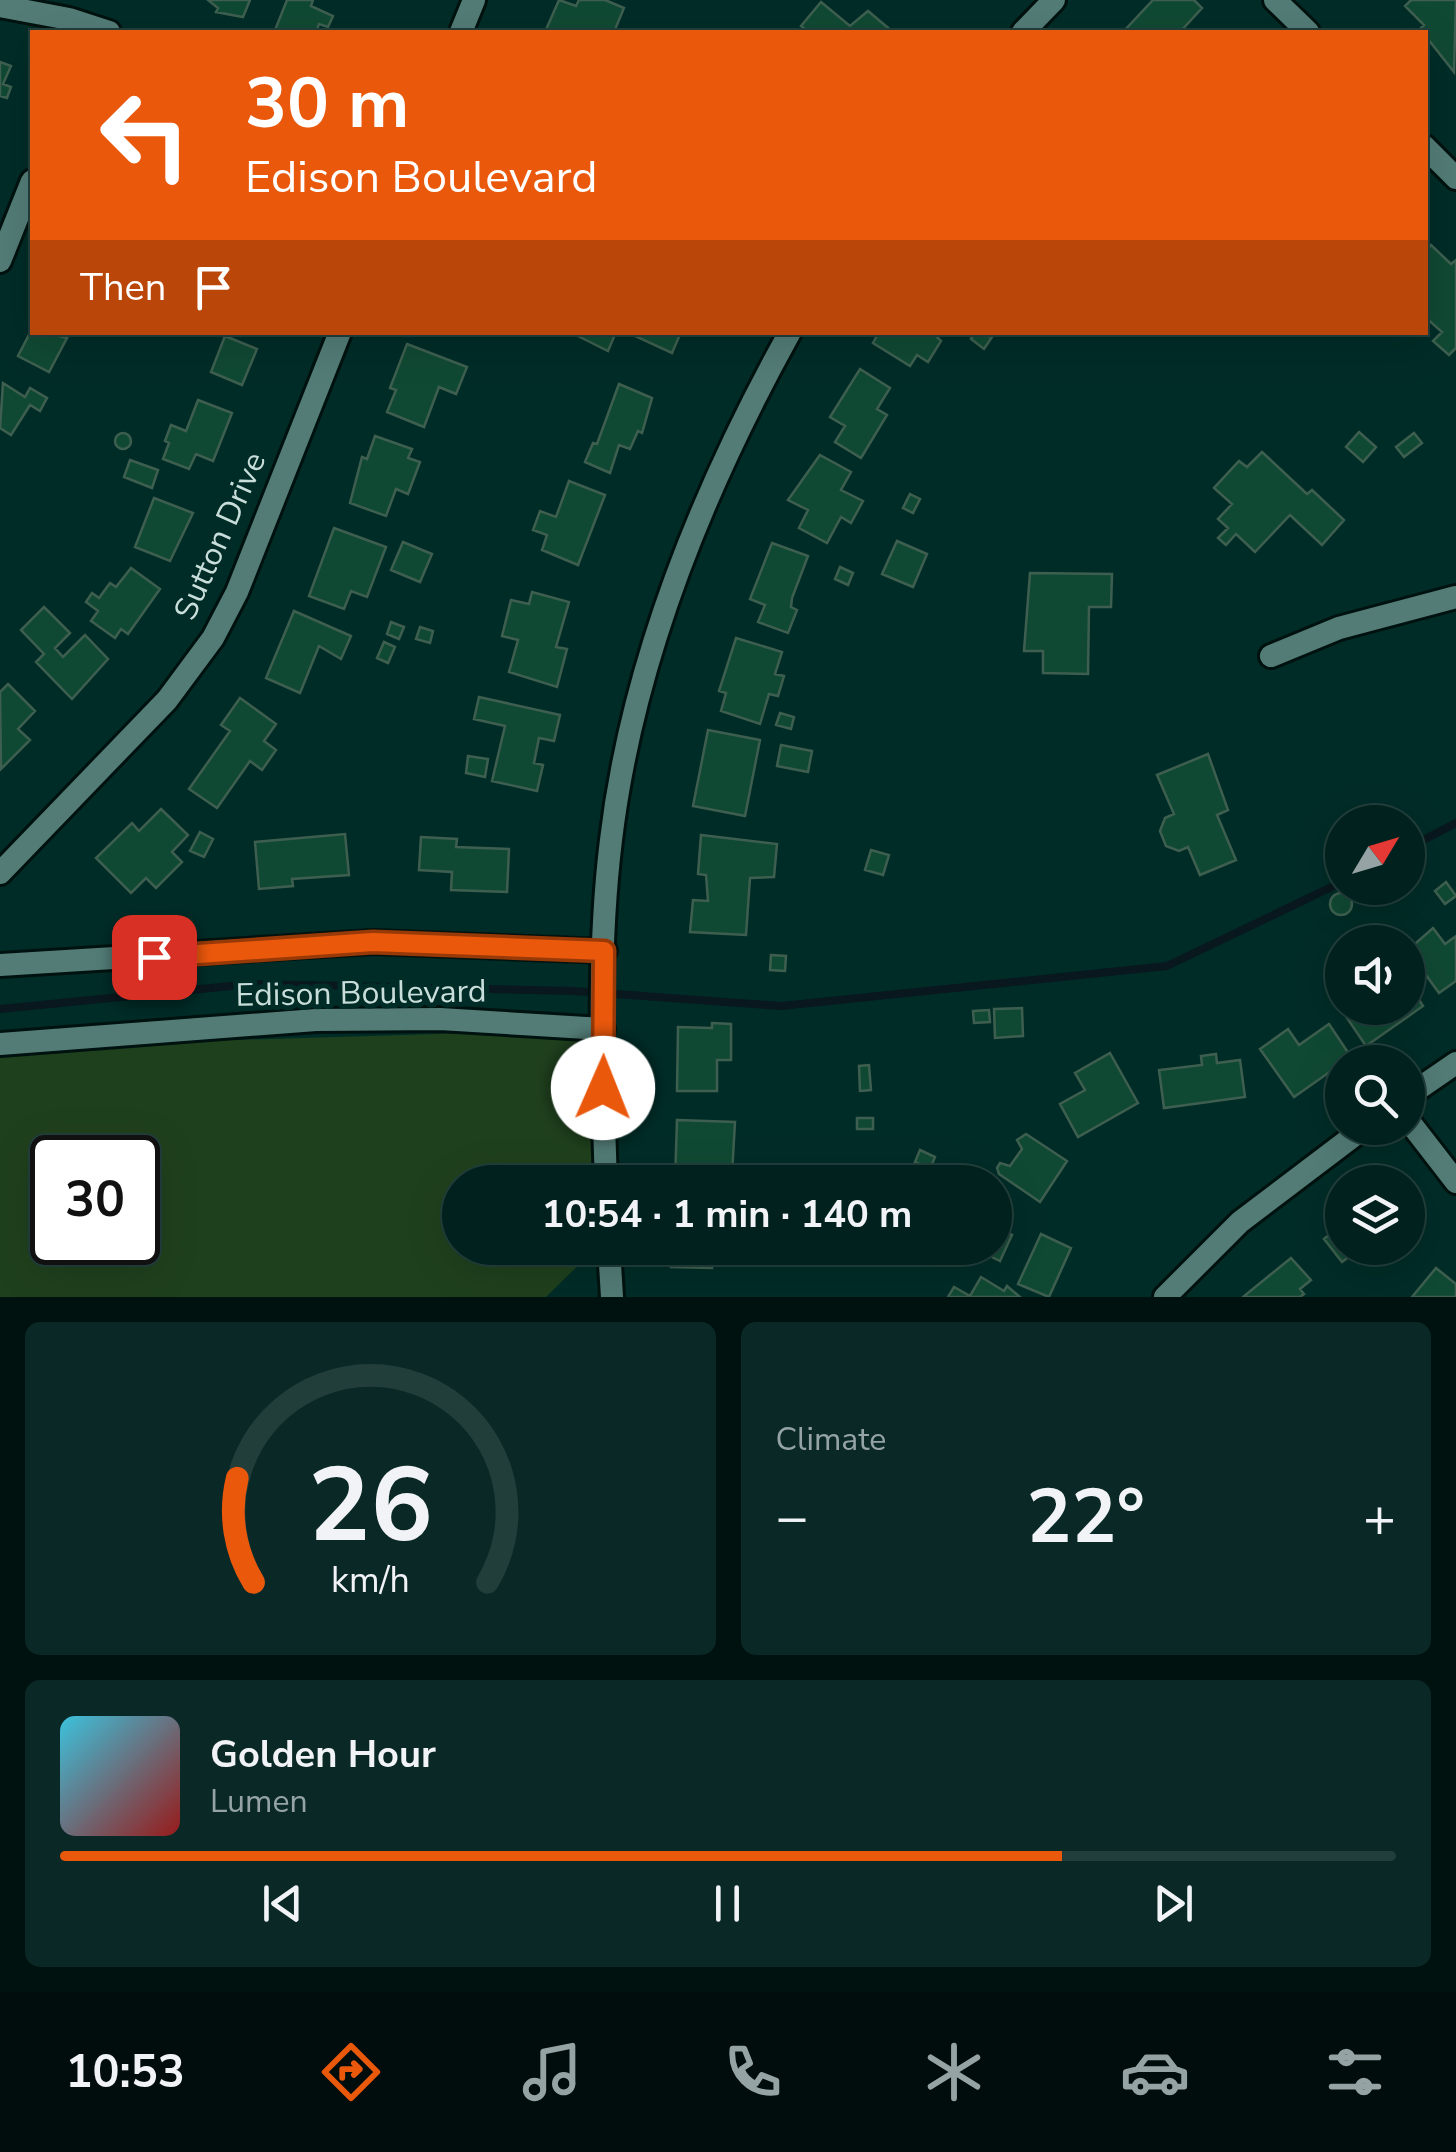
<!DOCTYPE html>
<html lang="en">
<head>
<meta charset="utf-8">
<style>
	:root { --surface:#00211d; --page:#0a2926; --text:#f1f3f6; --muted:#95a3a4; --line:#223e3b; --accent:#ea580c }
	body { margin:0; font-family:"Nunito Sans",sans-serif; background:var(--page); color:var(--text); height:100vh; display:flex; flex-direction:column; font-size:38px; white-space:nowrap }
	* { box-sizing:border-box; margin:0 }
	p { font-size:32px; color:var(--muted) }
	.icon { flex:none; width:55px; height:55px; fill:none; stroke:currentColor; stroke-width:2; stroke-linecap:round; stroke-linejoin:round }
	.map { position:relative; height:1297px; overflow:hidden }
	.panel { display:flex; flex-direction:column; gap:25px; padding:25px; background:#001210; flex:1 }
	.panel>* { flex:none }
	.banner { position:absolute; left:30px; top:30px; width:1398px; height:305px; border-radius:0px; box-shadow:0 10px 40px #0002,0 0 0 2px var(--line); background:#ea580c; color:#fff; overflow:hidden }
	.needle { width:65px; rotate:52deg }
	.tools { position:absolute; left:1325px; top:805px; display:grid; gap:20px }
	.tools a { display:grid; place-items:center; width:100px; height:100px; border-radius:50%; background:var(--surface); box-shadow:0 10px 40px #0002,0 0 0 2px var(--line); font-size:50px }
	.speed { position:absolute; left:30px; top:1135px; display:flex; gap:20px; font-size:50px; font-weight:700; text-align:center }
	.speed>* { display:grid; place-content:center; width:130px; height:130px; border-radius:50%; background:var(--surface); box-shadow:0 10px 40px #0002,0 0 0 2px var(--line); line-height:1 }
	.speed .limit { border:5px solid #111; border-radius:15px; background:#fff; color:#111 }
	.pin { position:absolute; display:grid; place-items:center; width:85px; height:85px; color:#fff; margin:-42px; border-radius:20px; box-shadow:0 5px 15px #0006 }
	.me { position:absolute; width:110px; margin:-55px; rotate:1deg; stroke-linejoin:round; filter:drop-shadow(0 0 8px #0008) }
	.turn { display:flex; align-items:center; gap:35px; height:210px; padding:0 50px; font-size:45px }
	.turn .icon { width:130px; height:130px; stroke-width:2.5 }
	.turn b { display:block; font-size:70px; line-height:85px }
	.then { display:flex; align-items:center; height:95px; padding:0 50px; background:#0003; gap:20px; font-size:38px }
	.big { font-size:75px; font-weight:700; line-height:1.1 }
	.panel .tile { flex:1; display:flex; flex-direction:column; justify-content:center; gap:15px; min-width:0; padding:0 35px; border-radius:15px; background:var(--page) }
	.panel .dial { align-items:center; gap:0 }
	.dial svg { height:260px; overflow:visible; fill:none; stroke:var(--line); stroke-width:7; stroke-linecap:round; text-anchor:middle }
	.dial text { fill:var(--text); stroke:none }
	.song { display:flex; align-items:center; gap:30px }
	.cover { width:120px; height:120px; border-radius:15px; background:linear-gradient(135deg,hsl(190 70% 55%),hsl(0 70% 35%)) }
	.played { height:10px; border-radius:5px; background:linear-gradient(90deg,var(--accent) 75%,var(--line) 75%) }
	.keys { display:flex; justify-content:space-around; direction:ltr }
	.heat { display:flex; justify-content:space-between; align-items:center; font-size:55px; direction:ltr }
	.panel .tiles { flex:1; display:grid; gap:25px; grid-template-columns:1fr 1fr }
	.tile:last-child { grid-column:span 2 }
	.trip { position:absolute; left:442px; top:1165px; width:570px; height:100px; border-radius:50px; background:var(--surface); box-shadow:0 10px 40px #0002,0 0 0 2px var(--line); font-weight:700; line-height:100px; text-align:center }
	.menu { display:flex; height:160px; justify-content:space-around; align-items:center; background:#000d0c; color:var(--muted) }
	.menu .icon { width:70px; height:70px }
	.menu .active { color:var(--accent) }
	.menu b { font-size:45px; color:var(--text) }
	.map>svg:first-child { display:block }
	.green { fill:#1f401d; fill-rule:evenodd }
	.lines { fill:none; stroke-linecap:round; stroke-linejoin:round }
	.stream { stroke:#09181e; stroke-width:8 }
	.building { fill:#104933; stroke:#3e5f4f; stroke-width:2.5 }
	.street-casing { stroke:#00120f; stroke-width:28 }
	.street { stroke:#537c76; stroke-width:22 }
	.route-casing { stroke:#983908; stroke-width:25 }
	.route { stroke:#ea580c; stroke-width:18 }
	.labels { text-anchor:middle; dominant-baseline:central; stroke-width:10; stroke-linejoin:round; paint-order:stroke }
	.street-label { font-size:32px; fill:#c9deda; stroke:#002c27 }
</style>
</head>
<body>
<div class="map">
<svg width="1456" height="1297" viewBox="0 0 1456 1297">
	<rect width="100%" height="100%" fill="#002c27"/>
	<path class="green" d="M603,1029L609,1182H460V1248H596L546,1297H0V1047ZM52,1158H138V1242H52Z"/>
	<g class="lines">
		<path class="stream" d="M1408,848L1456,823
			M0,1009L251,984L574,991L781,1006L1167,966L1342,882"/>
	</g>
	<path class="building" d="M208,0H250L243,17L216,12L218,8Z
		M287,0H313L311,6L333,16L328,27L319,24L316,32L275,30Z
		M559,0L576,6L579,0H605L624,8L614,32H545Z
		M1153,0H1194L1202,8L1180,32H1123Z
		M1411,0H1456L1454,72L1420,29L1424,25L1405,6Z
		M821,2L850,26L868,11L893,32H809L801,26Z
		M0,62L11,66L3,84L11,87L7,98L0,96Z
		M1431,245L1451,264L1456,260V348L1449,355L1433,341L1442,332L1425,317V251Z
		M32,329L67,338L49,372L18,356Z
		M580,332H616L608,351L578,336Z
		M681,332L672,353L635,336V332Z
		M879,332H932L941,341L928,362L917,355L910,366L873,343Z
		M975,332L992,337L984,349L971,339Z
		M225,336L257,349L242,385L211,372Z
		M407,344L467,367L456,394L439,387L424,427L387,412L396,390L390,388Z
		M860,369L890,388L877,409L887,415L861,458L835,442L845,426L830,417Z
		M3,383L25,397L30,388L47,398L40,411L30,405L11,435L0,428Z
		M619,384L652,398L642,433L638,431L630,449L619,445L610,473L585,462L593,443L597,444Z
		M198,400L232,413L213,461L196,454L189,469L163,459L169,443L165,441L171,425L186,431Z
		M1359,432L1376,447L1363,462L1346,447Z
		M1414,433L1422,443L1404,457L1396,447Z
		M115 441a8 8 0 1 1 16 0a8 8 0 1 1-16 0Z
		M375,436L412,449L408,458L420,462L408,494L396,489L386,516L350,503L362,457L367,459Z
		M1262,452L1307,494L1312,490L1344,520L1322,545L1290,515L1255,552L1236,534L1226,545L1218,538L1228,528L1218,519L1232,504L1214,488L1239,461L1247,467Z
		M820,455L851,472L841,490L863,501L851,523L841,517L827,543L799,528L808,510L788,500Z
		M130,460L158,470L152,488L124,477Z
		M569,481L605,495L578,565L542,550L547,535L533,530L540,511L556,517Z
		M910,494L920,499L913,513L903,508Z
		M154,498L193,513L170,561L135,547Z
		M334,528L386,547L367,597L351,591L344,609L309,596Z
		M897,541L927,554L913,587L882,574Z
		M403,542L432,554L420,582L391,570Z
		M772,543L808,556L792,598L791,607L797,610L788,633L758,622L765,605L750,599Z
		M840,567L853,573L848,585L835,579Z
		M131,568L160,589L128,634L121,629L115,638L91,621L98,611L86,602L92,593L99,598L110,583L116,587Z
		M1030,573L1112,574L1111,607H1089L1088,674L1043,673V651H1024Z
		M532,592L569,602L556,647L567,649L557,687L509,672L518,640L502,636L511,600L529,604Z
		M44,607L70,633L55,648L63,657L85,635L108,659L72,699L36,662L44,654L21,630Z
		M294,611L351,636L341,659L319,646L300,693L266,678Z
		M391,622L404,627L399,639L387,634Z
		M420,627L433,631L430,643L416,639Z
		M736,638L782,652L775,674L784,676L778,696L769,694L760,724L721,711L726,693L719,691Z
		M384,642L395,647L388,663L377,658Z
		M8,684L35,711L18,729L30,740L1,769L0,692Z
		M479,697L560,715L554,741L539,738L534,763L543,765L537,791L492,781L505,726L474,719Z
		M240,698L276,724L264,741L276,750L262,770L250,761L217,808L189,789L230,731L221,725Z
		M780,713L794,717L791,729L776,725Z
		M708,730L760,740L745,816L693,806Z
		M781,745L812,751L808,772L777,766Z
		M1208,754L1228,810L1217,815L1236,860L1200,875L1188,847L1179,851L1166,846L1160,831L1165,818L1174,814L1157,775Z
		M468,756L488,759L485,777L466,773Z
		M161,809L188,835L172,852L182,862L156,888L146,878L131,893L96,858L132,823L139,831Z
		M200,832L213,839L204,857L190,851Z
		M345,834L349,875L292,879L293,886L259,889L255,842Z
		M701,835L777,844L774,877L750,878L746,935L690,932L693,900L708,901L706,875L698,874Z
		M421,837L457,839L456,847L509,849L507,892L451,890L452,872L419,870Z
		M871,850L889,855L883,875L865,870Z
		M1446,882L1456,896L1445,904L1435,891Z
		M1330 904a11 11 0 1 1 22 0a11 11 0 1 1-22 0Z
		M1433,928L1445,944L1456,936V981L1439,993L1408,950Z
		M771,955L786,956L785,971L770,970Z
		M1408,983L1423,1006L1366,1046L1345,1015L1349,1008H1408Z
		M1022,1008L1023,1036L995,1038L994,1009Z
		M989,1010L990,1022L974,1023L973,1011Z
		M712,1023L731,1024V1060H717V1091H677L678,1027L712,1028Z
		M1329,1024L1351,1057L1294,1097L1260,1049L1288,1029L1299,1045Z
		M1110,1053L1138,1103L1078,1137L1060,1104L1085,1090L1075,1073Z
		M1216,1054L1217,1063L1240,1060L1245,1097L1164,1108L1159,1070L1202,1065L1201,1056Z
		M869,1065L871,1090L860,1091L859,1066Z
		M857,1118H873V1129H857Z
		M677,1120L735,1122L732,1175L716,1174V1182H675Z
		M1026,1134L1067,1161L1040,1202L999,1174L997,1168L1000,1163L1010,1166L1022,1149L1017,1140Z
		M920,1150L935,1157L930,1169L915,1162Z
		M1342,1224V1248H1361L1342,1262L1324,1239Z
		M996,1228L1012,1235L1000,1261L984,1253L987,1248H995Z
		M1041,1234L1071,1248L1049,1297L1018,1284Z
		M672,1248H723L713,1250L712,1268L671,1267Z
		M1363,1248H1389L1373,1260Z
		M1291,1258L1311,1280L1300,1289L1304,1294L1300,1297H1243Z
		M1436,1268L1456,1284V1297H1412Z
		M981,1277L1004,1291L1007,1286L1020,1297H948L954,1287L970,1296Z"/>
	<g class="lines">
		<defs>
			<path id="street" d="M1275,0L1308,32
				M0,6L69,19L109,32
				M461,32L474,0
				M1023,32L1054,0
				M1425,147L1456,178
				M0,261L32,181
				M1271,656L1339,628L1456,597
				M0,873L167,700L213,638L237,592L340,332
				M0,965L373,942L605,951
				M0,1044L316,1020L440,1019L603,1029
				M1408,1096L1456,1063
				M1408,1120L1456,1182
				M606,1182C602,1069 597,953 611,840C632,663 704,487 790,332
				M609,1248L612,1297
				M1165,1297L1240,1222L1364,1128"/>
		</defs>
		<use href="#street" class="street-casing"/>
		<use href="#street" class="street"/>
	</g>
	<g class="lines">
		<defs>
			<path id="route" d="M154,957L373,942L604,951L603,1088"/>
		</defs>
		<use href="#route" class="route-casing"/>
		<use href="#route" class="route"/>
	</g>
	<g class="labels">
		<g class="street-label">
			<text transform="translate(220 536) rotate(-66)">Sutton Drive</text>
			<text transform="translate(361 993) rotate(-1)">Edison Boulevard</text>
		</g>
	</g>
</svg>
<div class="tools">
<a><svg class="needle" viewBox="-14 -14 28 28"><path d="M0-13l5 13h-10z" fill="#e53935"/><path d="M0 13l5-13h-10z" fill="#95a3a4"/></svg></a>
<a><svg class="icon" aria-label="sound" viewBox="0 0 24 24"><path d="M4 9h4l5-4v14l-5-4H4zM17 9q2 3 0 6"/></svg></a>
<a><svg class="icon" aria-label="search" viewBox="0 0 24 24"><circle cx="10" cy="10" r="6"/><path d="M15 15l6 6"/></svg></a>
<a><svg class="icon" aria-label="layers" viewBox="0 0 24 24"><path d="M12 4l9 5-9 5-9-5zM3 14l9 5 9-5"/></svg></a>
</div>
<div class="speed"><div class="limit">30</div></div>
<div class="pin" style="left:154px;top:957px;background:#d93025"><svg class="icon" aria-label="arrive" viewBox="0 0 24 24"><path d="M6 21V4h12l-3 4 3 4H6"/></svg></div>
<svg class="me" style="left:603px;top:1088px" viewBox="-20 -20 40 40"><circle r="19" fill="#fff"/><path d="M0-13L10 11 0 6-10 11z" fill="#ea580c"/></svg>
<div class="trip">10:54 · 1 min · 140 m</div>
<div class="banner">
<div class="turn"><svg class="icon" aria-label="left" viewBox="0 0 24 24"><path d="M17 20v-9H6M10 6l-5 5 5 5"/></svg><div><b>30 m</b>Edison Boulevard</div></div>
<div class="then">Then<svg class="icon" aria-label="arrive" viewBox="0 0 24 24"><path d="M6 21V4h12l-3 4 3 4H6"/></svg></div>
</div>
</div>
<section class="panel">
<div class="tiles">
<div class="tile dial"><svg viewBox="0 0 100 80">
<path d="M14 69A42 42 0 1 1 86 69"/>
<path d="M14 69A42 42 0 0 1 9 37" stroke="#ea580c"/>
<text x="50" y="56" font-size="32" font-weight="700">26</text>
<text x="50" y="72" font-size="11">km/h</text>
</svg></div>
<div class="tile"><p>Climate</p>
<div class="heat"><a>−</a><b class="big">22°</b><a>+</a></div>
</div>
<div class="tile">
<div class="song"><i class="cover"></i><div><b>Golden Hour</b><p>Lumen</p></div></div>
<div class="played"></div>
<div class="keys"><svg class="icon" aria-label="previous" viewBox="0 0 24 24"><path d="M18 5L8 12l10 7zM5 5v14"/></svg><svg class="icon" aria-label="pause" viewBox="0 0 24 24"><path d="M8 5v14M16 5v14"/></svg><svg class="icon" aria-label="next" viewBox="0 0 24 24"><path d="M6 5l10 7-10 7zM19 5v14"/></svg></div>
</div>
</div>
</section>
<nav class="menu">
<b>10:53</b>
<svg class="icon active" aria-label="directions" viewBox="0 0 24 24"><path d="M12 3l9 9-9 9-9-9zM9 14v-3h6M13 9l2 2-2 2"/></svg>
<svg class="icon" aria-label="music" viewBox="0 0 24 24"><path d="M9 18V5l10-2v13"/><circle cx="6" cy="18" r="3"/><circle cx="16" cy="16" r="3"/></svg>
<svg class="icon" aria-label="phone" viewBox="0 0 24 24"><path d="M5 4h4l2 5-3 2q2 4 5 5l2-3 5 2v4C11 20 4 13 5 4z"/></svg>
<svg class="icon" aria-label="climate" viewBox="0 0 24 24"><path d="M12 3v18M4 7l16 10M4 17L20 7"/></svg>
<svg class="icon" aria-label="car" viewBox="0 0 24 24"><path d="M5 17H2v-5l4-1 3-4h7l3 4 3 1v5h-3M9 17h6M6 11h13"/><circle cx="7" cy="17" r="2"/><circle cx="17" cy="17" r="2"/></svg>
<svg class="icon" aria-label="filters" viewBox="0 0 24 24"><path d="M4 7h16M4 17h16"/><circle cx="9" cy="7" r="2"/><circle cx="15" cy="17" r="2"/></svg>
</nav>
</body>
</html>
